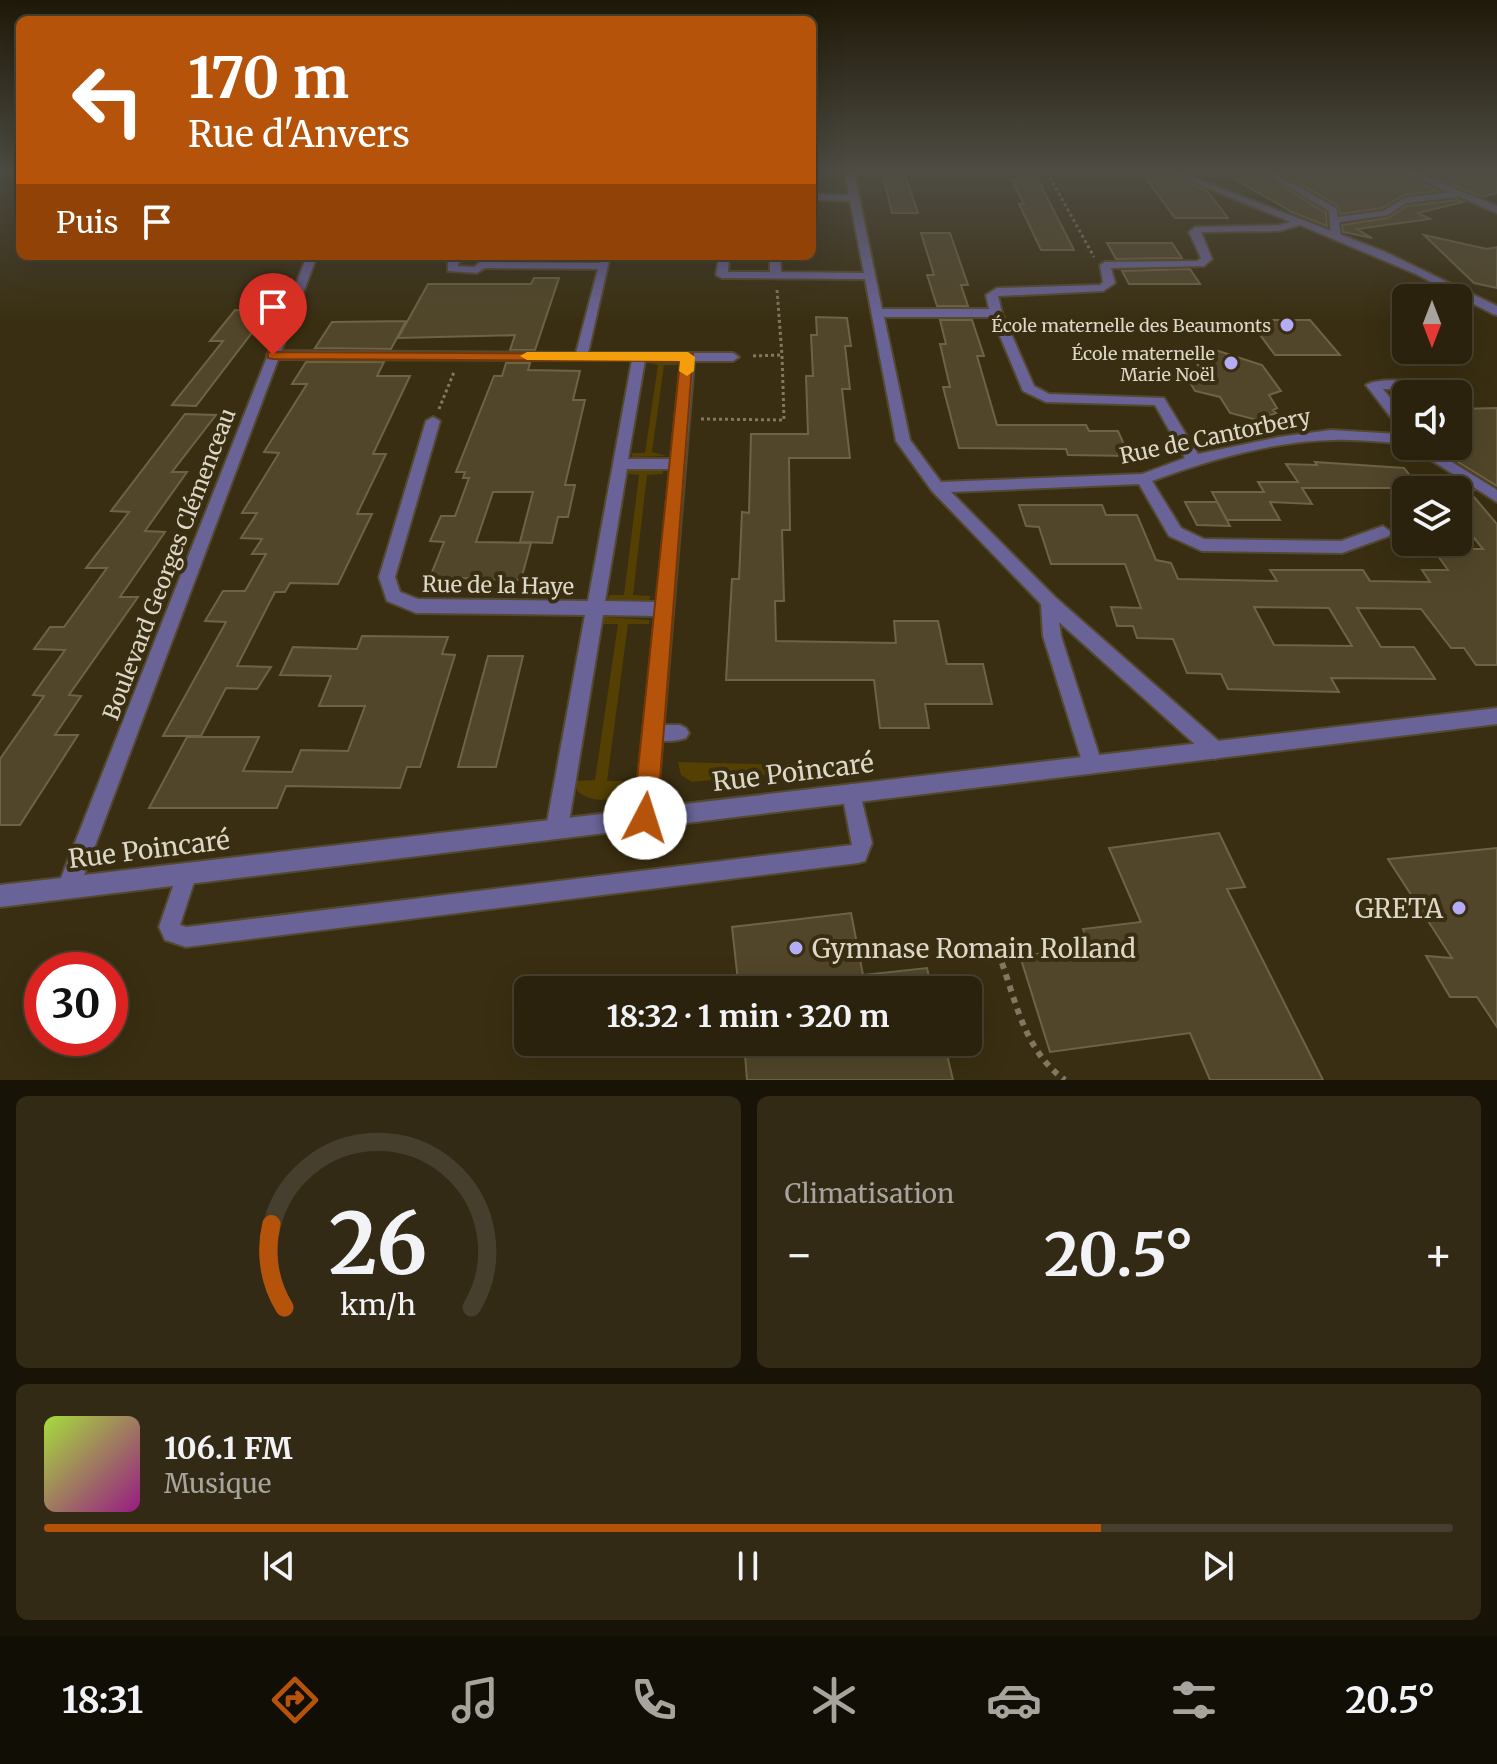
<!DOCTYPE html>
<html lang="fr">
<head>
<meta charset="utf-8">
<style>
	:root { --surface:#2b220d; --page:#332a16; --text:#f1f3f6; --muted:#a6a49d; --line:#473f2e; --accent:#b45309 }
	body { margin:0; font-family:Merriweather,serif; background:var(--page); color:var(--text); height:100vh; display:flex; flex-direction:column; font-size:30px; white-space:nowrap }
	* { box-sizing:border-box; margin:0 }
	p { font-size:26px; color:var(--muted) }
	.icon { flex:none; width:44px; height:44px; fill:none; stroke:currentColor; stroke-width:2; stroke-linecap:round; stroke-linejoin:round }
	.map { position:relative; height:1080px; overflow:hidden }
	.details { display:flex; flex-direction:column; gap:16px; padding:16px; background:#181307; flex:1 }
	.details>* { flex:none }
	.guide { position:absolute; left:16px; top:16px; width:800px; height:244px; border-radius:12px; box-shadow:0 8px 32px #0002,0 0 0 2px var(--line); background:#b45309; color:#fff; overflow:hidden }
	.needle { width:52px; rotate:180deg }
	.buttons { position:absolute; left:1392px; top:284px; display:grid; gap:16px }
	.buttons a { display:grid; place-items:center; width:80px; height:80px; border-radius:12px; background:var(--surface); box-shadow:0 8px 32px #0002,0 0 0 2px var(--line); font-size:40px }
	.speed { position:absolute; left:24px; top:952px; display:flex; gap:16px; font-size:40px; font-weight:700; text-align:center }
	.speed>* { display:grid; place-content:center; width:104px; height:104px; border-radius:50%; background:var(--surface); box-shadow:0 8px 32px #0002,0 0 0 2px var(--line); line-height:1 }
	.speed .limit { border:12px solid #d22; background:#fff; color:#111 }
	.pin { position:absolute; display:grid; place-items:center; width:68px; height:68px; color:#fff; margin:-82px -34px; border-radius:50% 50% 50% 0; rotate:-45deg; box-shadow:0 0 8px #0007 }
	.pin .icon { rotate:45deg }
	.me { position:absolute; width:88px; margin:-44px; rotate:5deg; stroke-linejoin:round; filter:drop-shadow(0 0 6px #0008) }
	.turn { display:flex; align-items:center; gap:28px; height:168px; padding:0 40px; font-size:36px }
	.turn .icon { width:104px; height:104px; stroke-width:2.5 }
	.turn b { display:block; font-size:56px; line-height:68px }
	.then { display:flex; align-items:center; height:76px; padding:0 40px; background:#0003; gap:16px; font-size:30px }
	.big { font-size:60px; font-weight:700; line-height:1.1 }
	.details .card { flex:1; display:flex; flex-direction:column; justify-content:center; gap:12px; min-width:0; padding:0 28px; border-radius:12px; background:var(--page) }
	.details .dial { align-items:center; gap:0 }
	.dial svg { height:208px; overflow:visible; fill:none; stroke:var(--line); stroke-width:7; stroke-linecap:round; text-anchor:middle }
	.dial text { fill:var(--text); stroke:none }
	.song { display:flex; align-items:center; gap:24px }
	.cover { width:96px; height:96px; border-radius:12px; background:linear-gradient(135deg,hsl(80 70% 55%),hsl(310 70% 35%)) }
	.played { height:8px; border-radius:4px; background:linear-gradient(90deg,var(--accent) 75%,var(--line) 75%) }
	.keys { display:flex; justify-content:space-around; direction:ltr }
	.heat { display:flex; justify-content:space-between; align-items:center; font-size:44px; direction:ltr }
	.details .tiles { flex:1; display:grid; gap:16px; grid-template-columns:1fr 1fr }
	.card:last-child { grid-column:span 2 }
	.trip { position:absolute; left:514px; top:976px; width:468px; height:80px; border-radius:12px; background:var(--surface); box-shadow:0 8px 32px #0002,0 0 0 2px var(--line); font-weight:700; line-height:80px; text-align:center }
	.tab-bar { display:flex; height:128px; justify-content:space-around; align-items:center; background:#110e05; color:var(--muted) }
	.tab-bar .icon { width:56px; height:56px }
	.tab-bar .selected { color:var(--accent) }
	.tab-bar b { font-size:36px; color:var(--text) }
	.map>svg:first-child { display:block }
	.green { fill:#534002 }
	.building { fill:#514629; stroke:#6e6345; stroke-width:2; fill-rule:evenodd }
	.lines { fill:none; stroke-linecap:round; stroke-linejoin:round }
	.service-casing { stroke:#53492e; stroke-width:4 }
	.minor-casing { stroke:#53492e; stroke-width:4 }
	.tertiary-casing { stroke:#53492e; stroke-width:4 }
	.path-far1 { stroke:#817861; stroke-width:3; stroke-dasharray:3 3; stroke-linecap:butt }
	.path { stroke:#817861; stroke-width:6; stroke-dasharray:6 6; stroke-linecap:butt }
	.service { fill:#6a6398; fill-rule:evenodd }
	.minor { fill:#6a6398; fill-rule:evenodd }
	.tertiary { fill:#6a6398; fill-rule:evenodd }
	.route { fill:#b45309; stroke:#753606; stroke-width:2 }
	.slow { fill:#f59e0b }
	.poi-dot { fill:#b5acf8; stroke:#392e11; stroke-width:3 }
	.labels { text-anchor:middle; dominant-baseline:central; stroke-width:8; stroke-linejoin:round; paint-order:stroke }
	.far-poi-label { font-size:18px; fill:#ddd7c7; stroke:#392e11; text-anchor:end }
	.street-label { font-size:22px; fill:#ddd7c7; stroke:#392e11 }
	.near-street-label { font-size:26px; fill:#ddd7c7; stroke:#392e11 }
	.near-poi-label { font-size:26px; fill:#ddd7c7; stroke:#392e11; text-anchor:end }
</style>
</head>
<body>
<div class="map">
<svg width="1497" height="1080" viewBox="0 0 1497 1080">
	<rect width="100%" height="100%" fill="#392e11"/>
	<path class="green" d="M676,361L678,365H664L652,452L667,456L633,457L631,453H645L658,365L644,362Z
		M630,469L663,471V474L647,475L633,595L651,596L648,601L608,599L609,595H624L639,475L627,474Z
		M604,617L650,620L649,624H628L607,781H629C622,803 593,805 577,791L576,781L595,780L618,624H602Z
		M678,762L827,766L828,768L692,782L681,775Z"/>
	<path class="building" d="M882,172H904L918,213H892Z
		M1014,172H1034L1074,250H1041L1019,204H1024L1012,180H1018Z
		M1141,172H1165L1207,191L1228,218H1175Z
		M1222,172H1260L1326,213L1327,226L1292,212Z
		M1278,172H1399L1437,191L1404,195L1382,208L1340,214L1337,205Z
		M1421,172H1497V193L1482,197Z
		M1458,200L1463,202L1418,213L1430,219L1357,229L1372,238L1343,232L1342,225L1388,218L1407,206Z
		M921,233H950L968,285H961L968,306H937L927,275H934Z
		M1424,235L1487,249L1497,247V288L1474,283Z
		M1107,243H1172L1182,258L1116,259Z
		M1190,269L1200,284H1129L1122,271Z
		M534,278H559L535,350H510L515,335L398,338L428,284H531Z
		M235,310L258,311L250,321L257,326L196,406L172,405L223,341H210Z
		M816,317L847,318L851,346H845L850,389H842L850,458H789L790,530H782L784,601H775L776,641L896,643L894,621H938L947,664H983L992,704H925L929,728H880L874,680H726L732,579H739L742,512L749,513L751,434H808L806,376H813L811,335H817Z
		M940,320H972L984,356H977L997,425H1086L1089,431H1118L1129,456L1068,455L1066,449L959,448L943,387H950L940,344H946Z
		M1249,320H1310L1340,355H1275Z
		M406,321L391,349L315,348L332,322Z
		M1209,348L1262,365L1281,391L1269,395L1277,408L1273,410L1276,413L1257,420L1230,413L1220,397L1195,391L1186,376L1201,370L1193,357Z
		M306,362H384L377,376H410L373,454H386L357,514H372L338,584L290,583L285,592H275L237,666L271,667L257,689L226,688L201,736H163L226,622L205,621L223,591H245L266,554H252L262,539L241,538L257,513H242L279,453L264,452L307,384H292Z
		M506,363H530L528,370L580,371L573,400H585L565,485H575L568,517H558L552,543L520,542L533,492H493L476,542L531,543L521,580L430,577L444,542L430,541L441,516H455L469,478H463L465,472H456L494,376H502Z
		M1497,408V486L1458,462V409Z
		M185,414L216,415L172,472H187L145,531L165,532L120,597H138L69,695L81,696L55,735H78L20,825H0V759L44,696L33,695L65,650L34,649L50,627H64L107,568H86L129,512L111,511Z
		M1315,462L1404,468L1420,488H1302L1312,504L1270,502L1280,520H1227L1212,492H1264L1258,482H1298L1286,464L1317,465Z
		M1458,481L1473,490H1468L1497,524V665H1476L1464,648H1451L1421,609L1357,608L1381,647H1414L1435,679L1331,678L1339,692L1228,689L1221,674L1187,673L1173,639L1137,638L1133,626H1117L1111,607L1141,608L1125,564H1051L1039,527L1026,526L1019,505H1102L1106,515H1137L1156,560L1171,563L1178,579L1277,581L1270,570H1363L1370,581L1430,582L1422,570H1448L1433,549H1483L1458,518ZM1254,607L1329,608L1352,646L1274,645Z
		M1185,502H1217L1230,526L1197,525Z
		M362,636L448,637L442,654L455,655L420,767H407L400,788L286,786L277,808H149L187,737H259L243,771L292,772L301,750L348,751L365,706H319L331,676L280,675L293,647L357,649Z
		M488,656H523L496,767H458Z
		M1219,833L1245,887L1227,889L1323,1080H1210L1190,1033L1050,1052L1020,956L1090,947L1083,929L1141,922L1109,848Z
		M1497,848V1027L1477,997H1450L1426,956L1452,958L1388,859Z
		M851,913L863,975L927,968L932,990H739L732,927Z
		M744,1042H944L953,1080H747Z"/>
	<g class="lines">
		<defs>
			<path id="service" d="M1263,172H1272L1336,208L1338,217L1383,211L1404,198L1457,191L1461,194L1457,197L1406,203L1388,215L1339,222L1341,237L1336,240L1331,237L1329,211Z
				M653,725H680L686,728L689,733L686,738C675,742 658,742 647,738L644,733L647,728Z
				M851,784L857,787L860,793L872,843L865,861L858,863L186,947L165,940L159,927L180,866L187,863L194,866L197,873L180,925L186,927L852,845L842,793L845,787Z"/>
			<path id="minor" d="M845,172H854L882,309H989L986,295L997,288L1100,285L1103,282L1100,265L1105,262L1197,261L1201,258L1189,232L1195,227L1279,225L1291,222L1168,172H1179L1383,251L1497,306V315L1493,314L1416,274L1300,225L1279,231L1201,232L1212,259L1204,266L1111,268L1115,283L1103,291L998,296L1002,313L1034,386L1049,394L1164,398L1198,454L1279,437L1331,430L1398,434L1396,424L1366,385C1378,378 1411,379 1423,386L1416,390L1383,389L1406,418V444C1382,442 1356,439 1332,440C1273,441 1206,461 1152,481L1181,528L1204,539L1341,541L1383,526L1391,532L1389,536L1342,553L1202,551L1169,536L1139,484L951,492L1055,597L1222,744L1225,750L1222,756L1215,759L1208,756L1059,622L1061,636L1102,764L1099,771L1092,773L1085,771L1043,636L1041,604L932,491L896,441L865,279L722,278L716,275L719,256H729L728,272H770V256H780L781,272L864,273L850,201L812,200V194L849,195ZM884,317H992L1023,391L1046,402L1155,405L1185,458L1142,474L941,482L910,440Z
				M456,256H470L458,263V266L474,267L480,262L476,256H486L491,262L599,263L602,256H610L588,353H733L739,357L733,361H694L656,818L652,825L645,828L638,825L634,818L655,616L603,615L568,828L565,835L557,838L549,835L546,828L585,615L416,613L387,601L379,577L426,421L433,417L440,421L395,577L400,592L418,599L588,601L632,360L273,359L267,355L273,351L576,353L598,269L485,268L477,273L448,271V261ZM645,360L681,361L671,459H628ZM627,469H670L657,602L605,601Z
				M1409,446H1426L1497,490V502Z"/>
			<path id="tertiary" d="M1402,172H1414L1497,206V213Z
				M307,256H317L84,875L1497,708V724L0,907V885L61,878Z"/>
		</defs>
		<use href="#service" class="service-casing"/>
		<use href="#minor" class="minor-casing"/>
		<use href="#tertiary" class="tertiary-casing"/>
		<path class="path-far1" d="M1047,172L1094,257
			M777,290L782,355
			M439,409L454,372
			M701,419L784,420L782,355L751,356"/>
		<path class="path" d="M1002,963C1017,1006 1026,1052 1065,1080"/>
		<use href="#service" class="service"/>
		<use href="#minor" class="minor"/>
		<use href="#tertiary" class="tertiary"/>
	</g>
	<linearGradient id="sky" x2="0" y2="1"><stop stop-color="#1f1909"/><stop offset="0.53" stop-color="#4e4c43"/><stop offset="1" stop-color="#4e4c43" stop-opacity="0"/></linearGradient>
	<rect width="1497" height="323" fill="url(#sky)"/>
	<path class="route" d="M268,352L693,354L657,818L653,826L645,829L637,826L633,818L680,361L273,359L268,358Z"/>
	<path class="slow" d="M688,352L695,357L694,371L687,376L679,371L680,361L527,360L520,356L527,352Z"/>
	<g class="poi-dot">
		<circle cx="1287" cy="325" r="8"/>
		<circle cx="1231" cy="363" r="8"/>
		<circle cx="1459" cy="908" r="8"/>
		<circle cx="796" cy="948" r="8"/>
	</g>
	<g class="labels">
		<g class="far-poi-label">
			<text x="1271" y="325">École maternelle des Beaumonts</text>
			<text x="1215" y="353">École maternelle<tspan x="1215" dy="21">Marie Noël</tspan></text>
		</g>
		<g class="street-label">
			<text transform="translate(1215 436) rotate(-12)">Rue de Cantorbery</text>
			<text transform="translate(169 564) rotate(-69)">Boulevard Georges Clémenceau</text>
			<text transform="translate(498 585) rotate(1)">Rue de la Haye</text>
		</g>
		<g class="near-street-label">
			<text transform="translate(793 772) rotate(-7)">Rue Poincaré</text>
			<text transform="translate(149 849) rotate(-7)">Rue Poincaré</text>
		</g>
		<g class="near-poi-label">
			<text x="1443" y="908">GRETA</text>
			<text x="812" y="948" text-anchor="start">Gymnase Romain Rolland</text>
		</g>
	</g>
</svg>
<div class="buttons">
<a><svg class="needle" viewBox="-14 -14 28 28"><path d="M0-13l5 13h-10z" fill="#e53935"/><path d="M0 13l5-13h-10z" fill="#a6a49d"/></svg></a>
<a><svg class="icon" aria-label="sound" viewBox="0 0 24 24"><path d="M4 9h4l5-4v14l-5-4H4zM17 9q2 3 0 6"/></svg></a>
<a><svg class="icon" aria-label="layers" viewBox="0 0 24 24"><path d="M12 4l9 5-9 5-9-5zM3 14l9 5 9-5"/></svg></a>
</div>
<div class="speed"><div class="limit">30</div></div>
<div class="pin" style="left:273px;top:355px;background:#d93025"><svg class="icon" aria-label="arrive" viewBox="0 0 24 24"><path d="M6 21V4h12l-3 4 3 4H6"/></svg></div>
<svg class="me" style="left:645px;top:818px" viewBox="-20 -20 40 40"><circle r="19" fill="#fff"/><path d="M0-13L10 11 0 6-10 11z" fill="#b45309"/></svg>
<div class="trip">18:32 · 1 min · 320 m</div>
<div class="guide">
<div class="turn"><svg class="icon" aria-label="left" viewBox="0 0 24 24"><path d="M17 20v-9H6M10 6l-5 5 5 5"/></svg><div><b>170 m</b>Rue d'Anvers</div></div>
<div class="then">Puis<svg class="icon" aria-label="arrive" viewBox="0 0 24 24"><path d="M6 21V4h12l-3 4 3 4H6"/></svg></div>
</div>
</div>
<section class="details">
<div class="tiles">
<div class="card dial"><svg viewBox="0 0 100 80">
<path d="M14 69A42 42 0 1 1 86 69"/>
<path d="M14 69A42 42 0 0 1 9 37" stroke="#b45309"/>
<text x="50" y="56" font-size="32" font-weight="700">26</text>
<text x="50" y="72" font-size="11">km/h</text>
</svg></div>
<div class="card"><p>Climatisation</p>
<div class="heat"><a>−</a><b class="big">20.5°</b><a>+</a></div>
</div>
<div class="card">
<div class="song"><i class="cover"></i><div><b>106.1 FM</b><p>Musique</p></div></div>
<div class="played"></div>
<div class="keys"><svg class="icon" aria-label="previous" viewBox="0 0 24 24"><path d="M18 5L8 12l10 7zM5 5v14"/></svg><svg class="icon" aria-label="pause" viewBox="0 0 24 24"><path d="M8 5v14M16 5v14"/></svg><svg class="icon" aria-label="next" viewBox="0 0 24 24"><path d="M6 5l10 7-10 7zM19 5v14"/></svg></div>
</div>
</div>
</section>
<nav class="tab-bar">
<b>18:31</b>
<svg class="icon selected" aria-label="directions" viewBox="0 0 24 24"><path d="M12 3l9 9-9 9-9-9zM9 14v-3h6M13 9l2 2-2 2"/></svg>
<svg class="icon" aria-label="music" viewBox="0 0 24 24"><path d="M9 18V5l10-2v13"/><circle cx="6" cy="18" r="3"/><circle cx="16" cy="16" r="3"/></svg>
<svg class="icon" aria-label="phone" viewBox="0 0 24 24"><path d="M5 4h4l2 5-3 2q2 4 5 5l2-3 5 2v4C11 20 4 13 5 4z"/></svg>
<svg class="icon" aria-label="climate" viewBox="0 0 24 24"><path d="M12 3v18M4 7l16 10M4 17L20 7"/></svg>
<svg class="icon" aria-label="car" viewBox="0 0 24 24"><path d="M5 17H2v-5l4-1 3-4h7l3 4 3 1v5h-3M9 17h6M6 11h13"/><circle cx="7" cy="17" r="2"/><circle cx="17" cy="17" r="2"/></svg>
<svg class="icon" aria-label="filters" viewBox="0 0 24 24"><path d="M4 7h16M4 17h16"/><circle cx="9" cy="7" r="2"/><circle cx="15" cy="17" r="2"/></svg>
<b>20.5°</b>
</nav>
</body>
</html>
